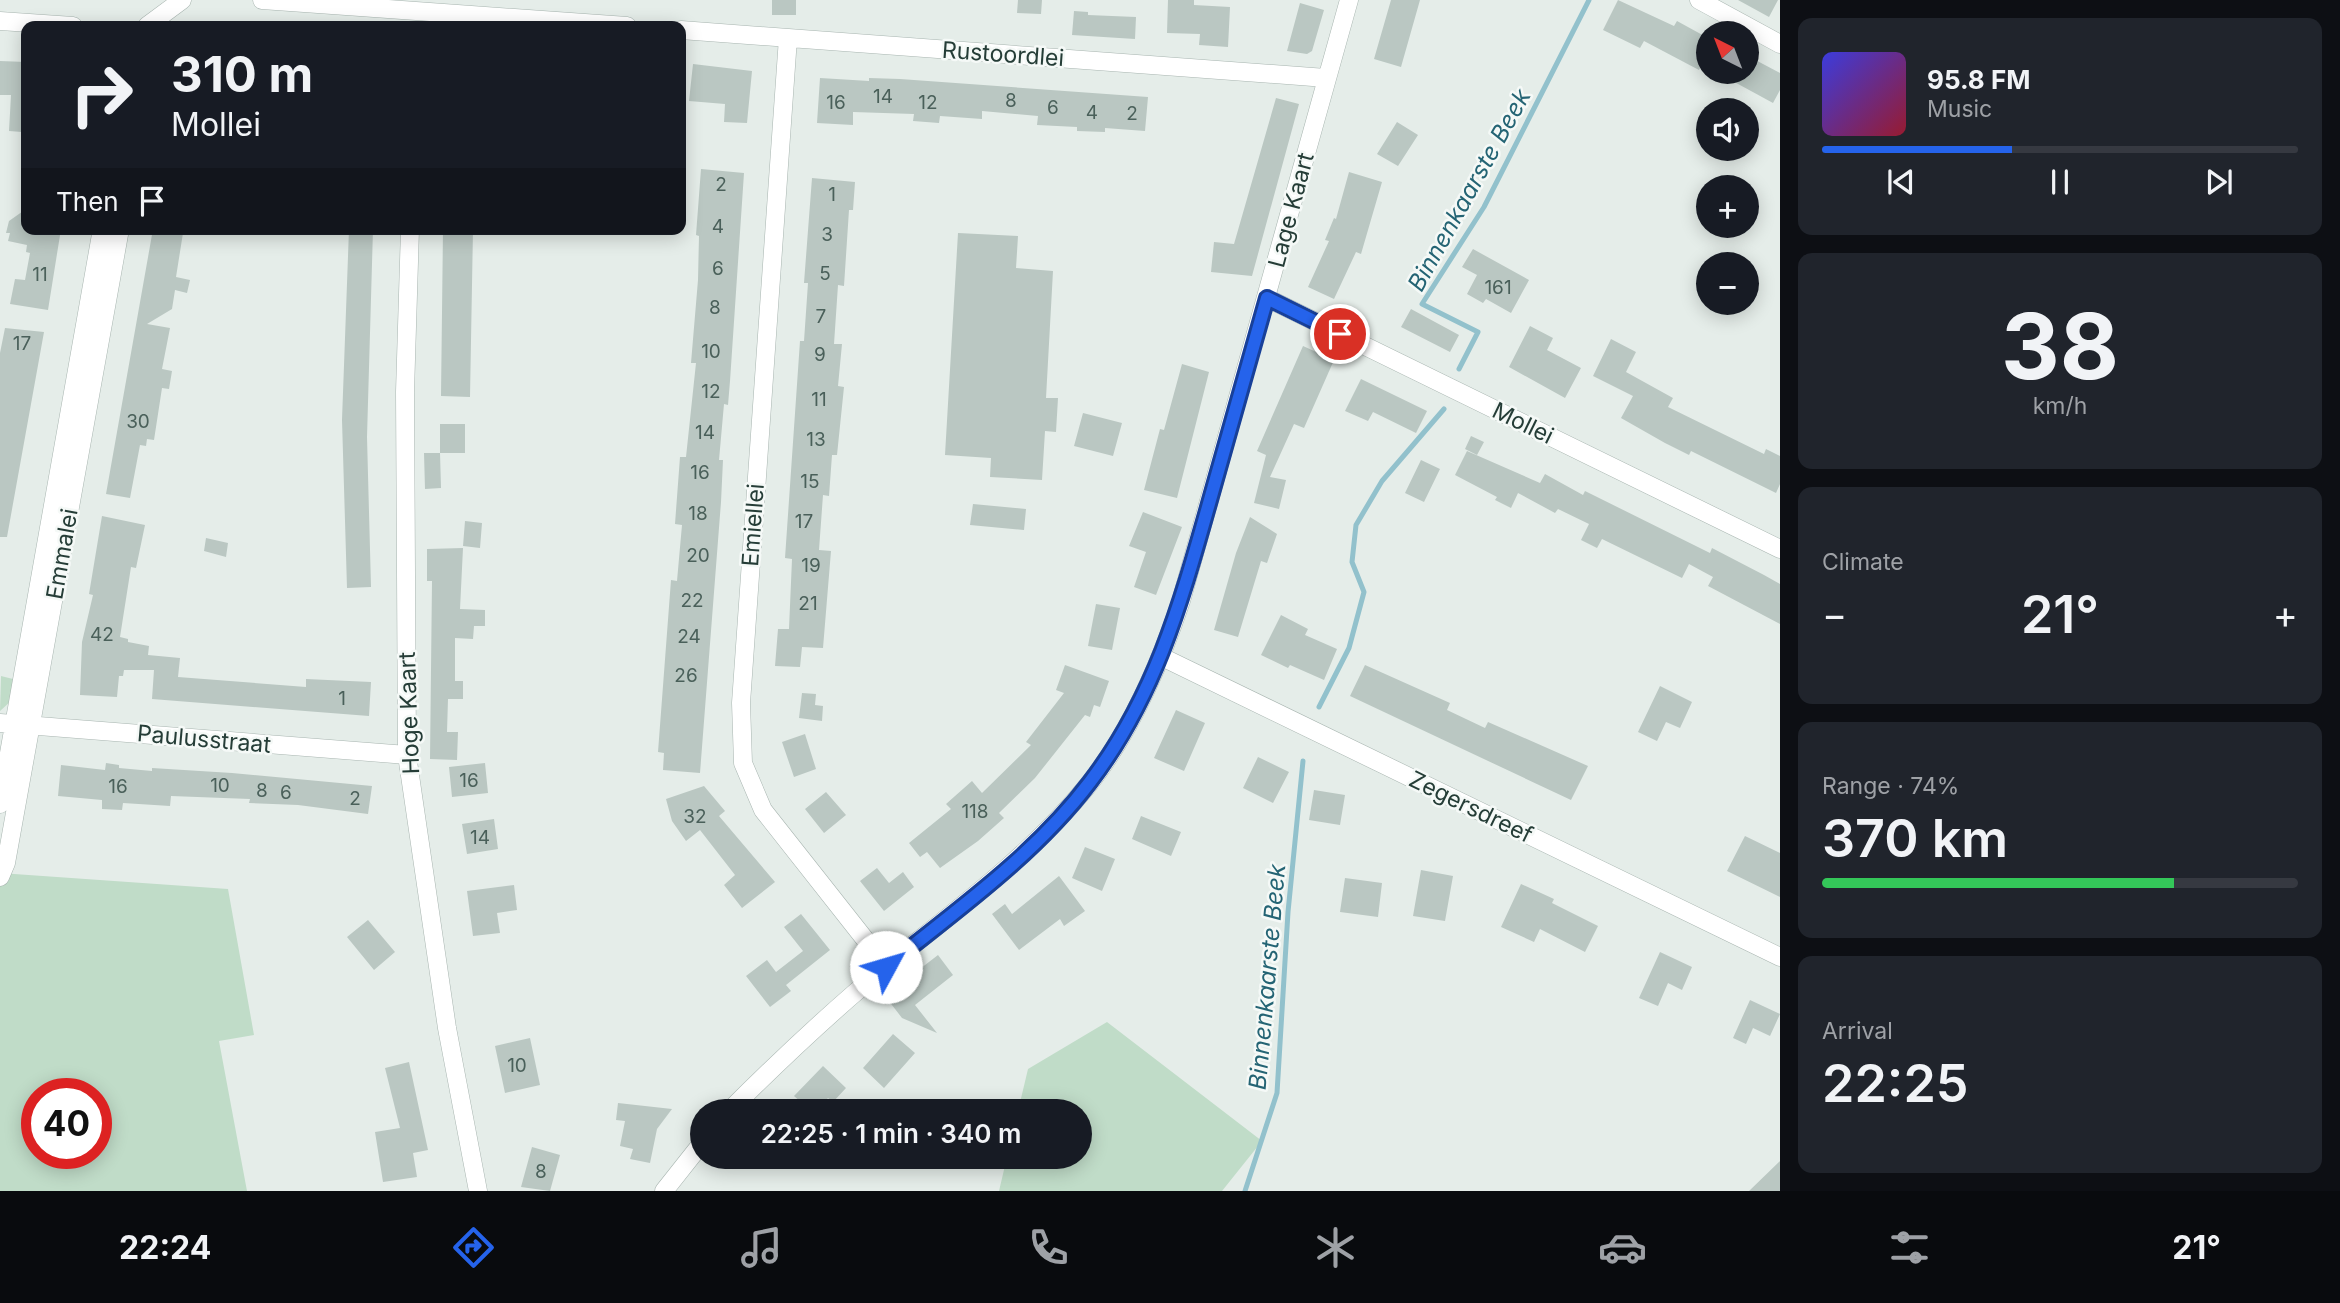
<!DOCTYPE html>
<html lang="en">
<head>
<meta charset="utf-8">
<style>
	:root { --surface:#171b24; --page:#20242c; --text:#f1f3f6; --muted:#9ea1a6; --line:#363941; --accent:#2563eb }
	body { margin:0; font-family:Inter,sans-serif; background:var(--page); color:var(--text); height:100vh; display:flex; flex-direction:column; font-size:26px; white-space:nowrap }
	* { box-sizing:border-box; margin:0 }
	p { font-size:23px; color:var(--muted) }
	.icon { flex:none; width:38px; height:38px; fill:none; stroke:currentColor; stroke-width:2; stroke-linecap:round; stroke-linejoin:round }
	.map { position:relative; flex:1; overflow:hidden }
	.drawer { display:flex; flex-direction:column; gap:18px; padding:18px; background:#0d0f14; width:560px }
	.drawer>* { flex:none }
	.hud { position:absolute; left:21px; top:21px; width:665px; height:214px; border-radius:14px; box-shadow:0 4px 18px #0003; background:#171b24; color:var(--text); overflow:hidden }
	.needle { width:46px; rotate:318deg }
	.fabs { position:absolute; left:1696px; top:21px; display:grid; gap:14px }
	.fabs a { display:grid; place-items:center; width:63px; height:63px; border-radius:50%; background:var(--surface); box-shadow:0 4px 18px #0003; font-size:35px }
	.speed { position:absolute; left:21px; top:1078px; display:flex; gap:14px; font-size:35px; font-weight:700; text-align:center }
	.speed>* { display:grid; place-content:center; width:91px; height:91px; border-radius:50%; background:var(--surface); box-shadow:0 4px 18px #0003; line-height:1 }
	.speed .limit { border:10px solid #d22; background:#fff; color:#111 }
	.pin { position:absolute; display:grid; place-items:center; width:60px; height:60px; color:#fff; margin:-30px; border:4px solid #fff; border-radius:50%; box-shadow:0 2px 7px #0007 }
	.me { position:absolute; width:77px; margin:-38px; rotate:51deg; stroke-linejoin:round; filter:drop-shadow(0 0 5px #0008) }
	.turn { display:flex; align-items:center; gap:24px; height:147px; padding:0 35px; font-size:32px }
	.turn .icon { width:91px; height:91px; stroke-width:2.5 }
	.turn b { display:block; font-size:49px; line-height:60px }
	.then { display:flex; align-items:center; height:66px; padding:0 35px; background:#0003; gap:14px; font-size:26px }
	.big { font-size:52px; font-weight:600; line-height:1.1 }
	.drawer .card { flex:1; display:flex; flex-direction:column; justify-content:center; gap:10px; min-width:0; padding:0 24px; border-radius:14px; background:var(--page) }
	.drawer .dial { align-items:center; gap:0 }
	.dial b { font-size:91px; line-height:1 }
	.song { display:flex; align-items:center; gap:21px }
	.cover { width:84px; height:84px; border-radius:10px; background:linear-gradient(135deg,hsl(240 70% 55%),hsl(350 70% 35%)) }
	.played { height:7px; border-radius:4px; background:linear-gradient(90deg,var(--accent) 40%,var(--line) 40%) }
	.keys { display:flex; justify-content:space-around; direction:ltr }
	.heat { display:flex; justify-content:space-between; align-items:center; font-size:38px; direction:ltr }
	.charge { height:10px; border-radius:5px; background:linear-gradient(90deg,#34c759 74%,var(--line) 0) }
	.trip { position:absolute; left:690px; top:1099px; width:402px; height:70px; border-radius:35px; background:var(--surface); box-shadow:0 4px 18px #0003; font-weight:600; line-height:70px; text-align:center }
	.tab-bar { display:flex; height:112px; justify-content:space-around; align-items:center; background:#090b0e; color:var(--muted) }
	.tab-bar .icon { width:49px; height:49px }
	.tab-bar .on { color:var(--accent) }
	.tab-bar b { font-size:32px; color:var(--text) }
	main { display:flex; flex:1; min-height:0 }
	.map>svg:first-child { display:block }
	.green { fill:#c0dcc8; fill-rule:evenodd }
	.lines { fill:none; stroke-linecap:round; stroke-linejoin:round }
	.stream { stroke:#92c1cc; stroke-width:5 }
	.building { fill:#bac7c2 }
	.minor-casing { stroke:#a8b5b0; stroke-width:19 }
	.minor { stroke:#fff; stroke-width:18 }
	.route-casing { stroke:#184099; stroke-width:18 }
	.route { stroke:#2563eb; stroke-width:12 }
	.labels { text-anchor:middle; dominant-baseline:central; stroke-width:5; stroke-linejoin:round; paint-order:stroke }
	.number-label { font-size:19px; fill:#4a605a }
	.street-label { font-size:23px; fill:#253d37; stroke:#f5f9f7 }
	.water-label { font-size:24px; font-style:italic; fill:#246474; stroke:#f5f9f7 }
</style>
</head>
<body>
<main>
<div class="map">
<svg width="1780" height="1191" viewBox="0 0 1780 1191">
	<rect width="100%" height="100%" fill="#e5ede9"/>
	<path class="green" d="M1,676L17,680L11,701L0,711Z
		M0,873L228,889L254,1035L219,1041L247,1191H0ZM37,1094H96V1153H37Z
		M1107,1022L1262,1141L1222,1191H999L1007,1157H1080V1111H1018L1028,1069Z"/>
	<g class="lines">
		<path class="stream" d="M1459,369L1478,332L1422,304L1484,207L1589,0
			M1319,707L1349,648L1364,592L1352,562L1356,525L1382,481L1444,409
			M1245,1191L1277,1093L1288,912L1303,761"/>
	</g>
	<path class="building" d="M772,0H796V15H772Z
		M1018,0H1042L1041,14L1017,13Z
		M1168,0H1194V5L1230,7L1228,47L1199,45L1200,34L1167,33Z
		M1391,0H1420L1401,67L1374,59Z
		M1618,0L1674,26L1677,21L1708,38V54L1699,70L1644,41L1640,48L1603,30Z
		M1738,0H1778L1769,17Z
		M1300,3L1324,10L1312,51L1307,54L1287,51Z
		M1074,11L1088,12V15L1136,17L1135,39L1072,35Z
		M1746,55L1780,73V90L1773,103L1716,72H1746Z
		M0,61L26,62L22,132L9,131L11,95H0Z
		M693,64L752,71L747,123L724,122L725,104L689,101Z
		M820,78L869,81V78L900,79L1148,97L1145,131L1105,128V132L1077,131V127L1037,125L1038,116L982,111V119L940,116L939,123L913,121L914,114L853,112V125L817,123Z
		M1276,98L1299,104L1252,276L1211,272L1214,242L1234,244Z
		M1397,122L1418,135L1398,166L1377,154Z
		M701,169L744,173L730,381L728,405L724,404L719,460H723L721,502L700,773L663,770L664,753L658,752L671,580L677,581L682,525L675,524L680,457H686L696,363H691L698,280L699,236L696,235Z
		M1349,172L1382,182L1361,254L1356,252L1334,299L1308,287L1329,241L1325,240L1334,218L1336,219Z
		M812,178L855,182L853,210H849L844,286L838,285L834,344H842L838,386L844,387L837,455H832L829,496L823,495L819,550L831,551L823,648L802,647L800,667L775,666L778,629H789L792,559L785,558L800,341H804L808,283H804Z
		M26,209V229H61L48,310L10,304L15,279L25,280L30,253L26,252L27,245L8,241L10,233H6L9,221Z
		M153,229H179L178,233H183L176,277L190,280L187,293L175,290L172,309L147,324L170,328L162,369L172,371L169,389L162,388L154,440L147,439L146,446L140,445L130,498L106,494Z
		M349,229H373L367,437L371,587L347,588L342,420Z
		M443,229H473L470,397L441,396Z
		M958,233L1018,236L1016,268L1053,271L1046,398H1058L1056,432L1045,431L1042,480L990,477L991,458L945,455Z
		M1473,249L1529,280L1511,313L1486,299L1483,303L1467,294L1477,275L1462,267Z
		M1411,309L1459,335L1450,352L1401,327Z
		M1530,326L1553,338L1547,350L1581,368L1565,398L1509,367Z
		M5,328L44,332L7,537H0V353Z
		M1611,339L1636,352L1626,372L1673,398L1668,407L1764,454L1766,449L1780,456V484L1776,493L1691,451L1689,455L1665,443L1621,418L1633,396L1593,376Z
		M1303,346L1334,360L1304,428L1294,424L1270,477L1286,480L1279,509L1254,503L1266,455L1257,451Z
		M1182,364L1209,372L1177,498L1144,490L1160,429L1164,430Z
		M1361,379L1427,411L1416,433L1373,412L1368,421L1345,411Z
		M1083,413L1122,423L1113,456L1074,446Z
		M440,424H465V453H440Z
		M1471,436L1484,442L1477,455L1465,449Z
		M1467,451L1540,483L1545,474L1583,495L1585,491L1710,553L1712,548L1764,575L1780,584V624L1708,586L1713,577L1689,564L1682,578L1602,539L1597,548L1581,540L1589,524L1558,509L1555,513L1518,493L1511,508L1495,500L1497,497L1455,475Z
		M424,453H440L441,488L425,489Z
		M1421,460L1440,469L1424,502L1405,493Z
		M973,504L1026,509L1024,530L970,525Z
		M1143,512L1182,527L1156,595L1134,587L1146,552L1129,546Z
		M102,516L145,525L136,568L131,567L120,637L128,639V642L149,646L148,655L180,658L178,677L306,687V679L371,682L369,716L152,699L154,670H124L123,676H119L117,697L80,695L82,642L93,595L89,594Z
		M1250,517L1277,534L1267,563L1261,561L1238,637L1214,630L1236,553Z
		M465,521L482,523L480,548L463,546Z
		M206,538L228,543L226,557L204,551Z
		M463,548L460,609L485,610V626H474L473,639L455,638V681H463V699H448L447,732H458L457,760L430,759L432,581H427V549Z
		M1096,604L1120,608L1112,650L1088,646Z
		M1281,615L1308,629L1305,635L1337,649L1324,680L1290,665L1288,668L1261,655Z
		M1065,665L1109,681L1100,707L1094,705L1090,717L1085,715L1035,778L999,813L1004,818L978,841L940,868L927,852L920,857L909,843L951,809L946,804L972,781L982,793L1031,745L1026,742L1064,693L1056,690Z
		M1365,665L1450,703L1447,710L1485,728L1488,722L1588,766L1571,800L1350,696Z
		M1660,686L1692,702L1680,728L1666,722L1657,741L1638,732Z
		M802,693L816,694L815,705L823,706L822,721L799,718Z
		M1176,710L1205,723L1184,771L1154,758Z
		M805,734L816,769L794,777L782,742Z
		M1258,757L1289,772L1273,803L1243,788Z
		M106,763L119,765V768L152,771V768L232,773L372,786L368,814L298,805L249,803L250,799L171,796L170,806L123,803L122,810L102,809V800L58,796L61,765L105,770Z
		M485,763L488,793L452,797L449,767Z
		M704,786L725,811L719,816L775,882L742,908L724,885L735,875L700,830L686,841L672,821L666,799Z
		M1314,790L1345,795L1340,825L1309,820Z
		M826,792L846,815L824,833L805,809Z
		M1141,816L1181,832L1171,856L1132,839Z
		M494,819L498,849L467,854L462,824Z
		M1745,836L1780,853V897L1727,871Z
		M1085,847L1115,859L1102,891L1072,878Z
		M877,868L889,883L903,872L914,887L884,911L860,881Z
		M1421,870L1453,876L1445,921L1413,916Z
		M1059,876L1085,911L1064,926L1060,919L1019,950L992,914L1005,904L1012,914Z
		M1345,878L1382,883L1378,917L1340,912Z
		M1521,884L1554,899L1552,903L1598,926L1585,952L1540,929L1534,942L1501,927Z
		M514,885L517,910L497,913L500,933L473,936L467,891Z
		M801,914L830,950L786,985L791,991L770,1007L746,976L767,960L776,972L803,951L784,927Z
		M368,920L395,952L374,970L347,937Z
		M1660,952L1692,967L1682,990L1668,983L1658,1006L1639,998Z
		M938,955L953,975L915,1005L937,1033L902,1018L885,996Z
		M1750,1000L1780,1014L1770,1036L1753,1028L1746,1044L1733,1038Z
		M893,1034L915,1053L884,1088L863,1068Z
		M530,1038L540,1085L505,1093L495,1046Z
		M409,1062L428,1150L413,1153L417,1177L383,1182L375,1132L400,1128L385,1068Z
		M823,1066L846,1088L833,1102L828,1098L816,1111H811L794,1096Z
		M618,1103L672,1109L657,1129L650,1163L630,1159L633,1149L620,1146L625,1121L616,1120Z
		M532,1147L560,1155L550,1191L521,1187Z
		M1780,1161V1191H1749Z"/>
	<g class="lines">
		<defs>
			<path id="minor" d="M262,0L627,26
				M1699,0L1780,44
				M0,21L73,26
				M147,26L182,0
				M681,30L1326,78
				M788,38L741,703L743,763L763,810L886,966
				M410,229L405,392L407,755L447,1028L478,1191
				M1267,298L1780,549
				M1162,657L1780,957
				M0,723L407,755
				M0,804L102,229
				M0,877L6,863L120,229
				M729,1111C780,1060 833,1010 889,964C959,908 1032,854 1089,784C1131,731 1160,664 1181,601L1349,0
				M664,1191L702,1143"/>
		</defs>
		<use href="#minor" class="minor-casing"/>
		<use href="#minor" class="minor"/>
	</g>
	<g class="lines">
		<defs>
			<path id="route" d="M886,967C957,910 1035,855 1090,782C1154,698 1180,606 1208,507C1228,437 1247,367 1267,298L1340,334"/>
		</defs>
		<use href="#route" class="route-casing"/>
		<use href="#route" class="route"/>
	</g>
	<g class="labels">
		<g class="number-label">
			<text x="883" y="96">14</text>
			<text x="1011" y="100">8</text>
			<text x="836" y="102">16</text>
			<text x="928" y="102">12</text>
			<text x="1053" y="107">6</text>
			<text x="1092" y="112">4</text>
			<text x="1132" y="113">2</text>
			<text x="721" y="184">2</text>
			<text x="832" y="194">1</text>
			<text x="718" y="226">4</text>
			<text x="827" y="234">3</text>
			<text x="718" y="268">6</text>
			<text x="825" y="273">5</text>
			<text x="40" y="274">11</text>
			<text x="1498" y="287">161</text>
			<text x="715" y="307">8</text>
			<text x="821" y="316">7</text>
			<text x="22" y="343">17</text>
			<text x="711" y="351">10</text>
			<text x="820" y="354">9</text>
			<text x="711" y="391">12</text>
			<text x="819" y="399">11</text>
			<text x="138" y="421">30</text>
			<text x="705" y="432">14</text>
			<text x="816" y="439">13</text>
			<text x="700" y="472">16</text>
			<text x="810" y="481">15</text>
			<text x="698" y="513">18</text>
			<text x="804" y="521">17</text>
			<text x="698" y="555">20</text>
			<text x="811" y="565">19</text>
			<text x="692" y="600">22</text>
			<text x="808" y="603">21</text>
			<text x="102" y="634">42</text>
			<text x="689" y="636">24</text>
			<text x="686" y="675">26</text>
			<text x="342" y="698">1</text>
			<text x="469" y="780">16</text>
			<text x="220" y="785">10</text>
			<text x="118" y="786">16</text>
			<text x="262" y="790">8</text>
			<text x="286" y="792">6</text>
			<text x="355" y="798">2</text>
			<text x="975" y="811">118</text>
			<text x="695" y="816">32</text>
			<text x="480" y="837">14</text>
			<text x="517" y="1065">10</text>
			<text x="541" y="1171">8</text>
		</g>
		<g class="street-label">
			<text transform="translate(1003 54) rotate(4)">Rustoordlei</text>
			<text transform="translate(1291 210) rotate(-75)">Lage Kaart</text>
			<text transform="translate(1523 423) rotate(26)">Mollei</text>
			<text transform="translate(753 525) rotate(-86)">Emiellei</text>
			<text transform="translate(62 554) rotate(-80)">Emmalei</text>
			<text transform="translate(409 713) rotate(-92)">Hoge Kaart</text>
			<text transform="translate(204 739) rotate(5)">Paulusstraat</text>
			<text transform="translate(1471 807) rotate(26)">Zegersdreef</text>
		</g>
		<g class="water-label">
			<text transform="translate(1469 190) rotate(-61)">Binnenkaarste Beek</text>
			<text transform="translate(1267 977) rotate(-85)">Binnenkaarste Beek</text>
		</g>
	</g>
</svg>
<div class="fabs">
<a><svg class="needle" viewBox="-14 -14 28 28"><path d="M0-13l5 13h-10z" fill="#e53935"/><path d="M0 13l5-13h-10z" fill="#9ea1a6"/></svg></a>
<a><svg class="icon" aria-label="sound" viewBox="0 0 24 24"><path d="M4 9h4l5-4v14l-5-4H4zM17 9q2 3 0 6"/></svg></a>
<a>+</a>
<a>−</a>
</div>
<div class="speed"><div class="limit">40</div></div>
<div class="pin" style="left:1340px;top:334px;background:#d93025"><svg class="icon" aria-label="arrive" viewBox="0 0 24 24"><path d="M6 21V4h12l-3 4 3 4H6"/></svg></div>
<svg class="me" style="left:886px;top:967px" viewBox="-20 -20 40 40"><circle r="19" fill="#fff"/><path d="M0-13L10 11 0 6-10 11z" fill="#2563eb"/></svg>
<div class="trip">22:25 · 1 min · 340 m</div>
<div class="hud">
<div class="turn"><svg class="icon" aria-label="right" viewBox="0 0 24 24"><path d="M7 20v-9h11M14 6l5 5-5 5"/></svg><div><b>310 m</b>Mollei</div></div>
<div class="then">Then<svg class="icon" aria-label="arrive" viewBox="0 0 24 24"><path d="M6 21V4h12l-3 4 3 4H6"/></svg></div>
</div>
</div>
<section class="drawer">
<div class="card">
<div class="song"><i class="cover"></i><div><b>95.8 FM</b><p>Music</p></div></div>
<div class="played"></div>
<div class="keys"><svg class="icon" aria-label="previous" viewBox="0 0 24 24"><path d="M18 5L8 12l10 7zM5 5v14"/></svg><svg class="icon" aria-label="pause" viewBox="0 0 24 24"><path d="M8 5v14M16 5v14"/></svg><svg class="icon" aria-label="next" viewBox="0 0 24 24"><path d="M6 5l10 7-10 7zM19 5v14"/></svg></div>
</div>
<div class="card dial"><b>38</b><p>km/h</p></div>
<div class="card"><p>Climate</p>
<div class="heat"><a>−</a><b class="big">21°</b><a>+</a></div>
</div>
<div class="card"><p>Range · 74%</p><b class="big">370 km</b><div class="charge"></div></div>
<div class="card"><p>Arrival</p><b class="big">22:25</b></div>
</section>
</main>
<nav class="tab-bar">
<b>22:24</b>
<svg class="icon on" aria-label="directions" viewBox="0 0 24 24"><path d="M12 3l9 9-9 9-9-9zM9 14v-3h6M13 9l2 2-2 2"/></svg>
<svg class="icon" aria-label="music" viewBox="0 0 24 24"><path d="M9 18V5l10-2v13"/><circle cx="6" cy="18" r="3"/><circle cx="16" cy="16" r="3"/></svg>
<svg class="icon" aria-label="phone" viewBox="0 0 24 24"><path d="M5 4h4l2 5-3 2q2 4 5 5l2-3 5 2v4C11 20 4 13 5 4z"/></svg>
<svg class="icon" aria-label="climate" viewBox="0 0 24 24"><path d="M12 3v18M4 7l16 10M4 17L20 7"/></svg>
<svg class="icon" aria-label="car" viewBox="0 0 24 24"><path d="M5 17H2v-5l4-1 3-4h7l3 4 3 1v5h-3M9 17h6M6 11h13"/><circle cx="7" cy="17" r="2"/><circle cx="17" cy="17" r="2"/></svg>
<svg class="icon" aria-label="filters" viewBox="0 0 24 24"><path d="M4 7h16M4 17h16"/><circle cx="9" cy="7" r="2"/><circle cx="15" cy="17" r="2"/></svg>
<b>21°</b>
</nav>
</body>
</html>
